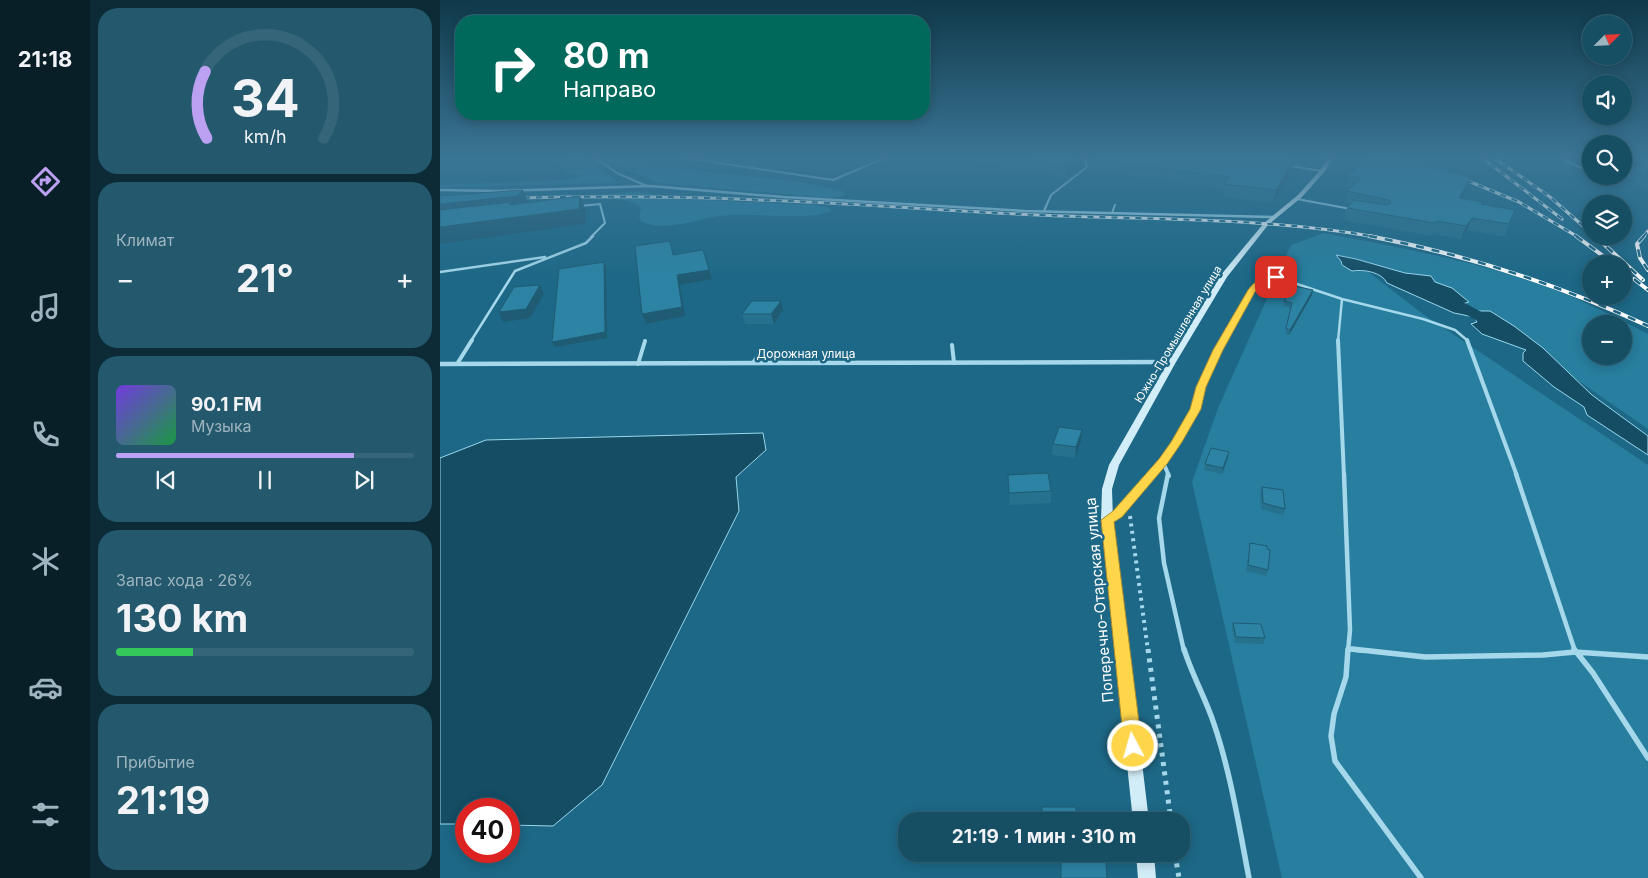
<!DOCTYPE html>
<html lang="ru">
<head>
<meta charset="utf-8">
<style>
	:root { --surface:#164e64; --page:#23586d; --text:#f1f3f6; --muted:#9eb4bf; --line:#356578; --accent:#bca0f2 }
	body { margin:0; font-family:Inter,sans-serif; background:var(--page); color:var(--text); height:100vh; display:flex; flex-direction:column; font-size:19px; white-space:nowrap }
	* { box-sizing:border-box; margin:0 }
	p { font-size:16px; color:var(--muted) }
	.icon { flex:none; width:28px; height:28px; fill:none; stroke:currentColor; stroke-width:2; stroke-linecap:round; stroke-linejoin:round }
	.map { position:relative; flex:1; overflow:hidden }
	.sheet { display:flex; flex-direction:column; gap:8px; padding:8px; background:#0c2b37; width:350px }
	.sheet>* { flex:none }
	.guide { position:absolute; left:15px; top:15px; width:475px; height:105px; border-radius:20px; box-shadow:0 2px 12px #0003,0 0 0 1px var(--line); background:#00695c; color:#fff; overflow:hidden }
	.needle { width:32px; rotate:66deg }
	.buttons { position:absolute; left:1142px; top:15px; display:grid; gap:10px }
	.buttons a { display:grid; place-items:center; width:50px; height:50px; border-radius:50%; background:var(--surface); box-shadow:0 2px 12px #0003,0 0 0 1px var(--line); font-size:25px }
	.speed { position:absolute; left:15px; top:798px; display:flex; gap:10px; font-size:25px; font-weight:700; text-align:center }
	.speed>* { display:grid; place-content:center; width:65px; height:65px; border-radius:50%; background:var(--surface); box-shadow:0 2px 12px #0003,0 0 0 1px var(--line); line-height:1 }
	.speed .limit { border:8px solid #d22; background:#fff; color:#111 }
	.pin { position:absolute; display:grid; place-items:center; width:42px; height:42px; color:#fff; margin:-21px; border-radius:10px; box-shadow:0 2px 8px #0006 }
	.me { position:absolute; width:55px; margin:-28px; rotate:354deg; stroke-linejoin:round; filter:drop-shadow(0 0 4px #0008) }
	.turn { display:flex; align-items:center; gap:18px; height:105px; padding:0 25px; font-size:22px }
	.turn .icon { width:65px; height:65px; stroke-width:2.5 }
	.turn b { display:block; font-size:35px; line-height:42px }
	.big { font-size:38px; font-weight:700; line-height:1.1 }
	.sheet .tile { flex:1; display:flex; flex-direction:column; justify-content:center; gap:8px; min-width:0; padding:0 18px; border-radius:20px; background:var(--page) }
	.sheet .dial { align-items:center; gap:0 }
	.dial svg { height:130px; overflow:visible; fill:none; stroke:var(--line); stroke-width:7; stroke-linecap:round; text-anchor:middle }
	.dial text { fill:var(--text); stroke:none }
	.song { display:flex; align-items:center; gap:15px }
	.cover { width:60px; height:60px; border-radius:8px; background:linear-gradient(135deg,hsl(260 70% 55%),hsl(140 70% 35%)) }
	.played { height:5px; border-radius:2px; background:linear-gradient(90deg,var(--accent) 80%,var(--line) 80%) }
	.keys { display:flex; justify-content:space-around; direction:ltr }
	.heat { display:flex; justify-content:space-between; align-items:center; font-size:28px; direction:ltr }
	.charge { height:8px; border-radius:4px; background:linear-gradient(90deg,#34c759 26%,var(--line) 0) }
	.trip { position:absolute; left:458px; top:812px; width:292px; height:50px; border-radius:20px; background:var(--surface); box-shadow:0 2px 12px #0003,0 0 0 1px var(--line); font-weight:700; line-height:50px; text-align:center }
	main { display:flex; flex:1; min-height:0 }
	.menu { display:flex; flex-direction:column; width:90px; justify-content:space-around; align-items:center; background:#091f28; color:var(--muted) }
	.menu .icon { width:35px; height:35px }
	.menu .selected { color:var(--accent) }
	.menu b { font-size:22px; color:var(--text) }
	.map>svg:first-child { display:block }
	.green { fill:#277e9e; fill-rule:evenodd }
	.water { fill:#144d64; stroke:#99d7ec }
	.lines { fill:none; stroke-linecap:round; stroke-linejoin:round }
	.canal { fill:#144d64; fill-rule:evenodd }
	.path-far1 { stroke:#a5d8eb; stroke-width:4; stroke-dasharray:3 4.5; stroke-linecap:butt }
	.path { stroke:#a5d8eb; stroke-width:5; stroke-dasharray:4 5.5; stroke-linecap:butt }
	.lane-far4 { stroke:#a5d8eb; stroke-width:2 }
	.lane-far3 { stroke:#a5d8eb; stroke-width:2.5 }
	.lane-far2 { stroke:#a5d8eb; stroke-width:4 }
	.lane-far1 { stroke:#a5d8eb; stroke-width:4.5 }
	.lane { stroke:#a5d8eb; stroke-width:5.5 }
	.street-far1 { stroke:#a5d8eb; stroke-width:2.5 }
	.street { stroke:#a5d8eb; stroke-width:4.5 }
	.secondary { fill:#d1edf8; fill-rule:evenodd }
	.rail-far1-casing { stroke:#fff; stroke-width:3 }
	.rail-casing { stroke:#fff; stroke-width:4 }
	.rail-far1 { stroke:#1d6886; stroke-width:2; stroke-dasharray:6; stroke-linecap:butt }
	.rail { stroke:#1d6886; stroke-width:2.5; stroke-dasharray:8; stroke-linecap:butt }
	.wall { fill:#26718d }
	.shaded-wall { fill:#1f5c73 }
	.building { fill:#2c83a4; stroke:#1f5c73 }
	.route { fill:#ffd54a; stroke:#a68a30 }
	.labels { text-anchor:middle; dominant-baseline:central; stroke-width:5; stroke-linejoin:round; paint-order:stroke }
	.far-street-label { font-size:11px; fill:#fff; stroke:#1d6886 }
	.street-label { font-size:12px; fill:#fff; stroke:#1d6886 }
	.near-street-label { font-size:15px; fill:#fff; stroke:#1d6886 }
</style>
</head>
<body>
<main>
<nav class="menu">
<b>21:18</b>
<svg class="icon selected" aria-label="directions" viewBox="0 0 24 24"><path d="M12 3l9 9-9 9-9-9zM9 14v-3h6M13 9l2 2-2 2"/></svg>
<svg class="icon" aria-label="music" viewBox="0 0 24 24"><path d="M9 18V5l10-2v13"/><circle cx="6" cy="18" r="3"/><circle cx="16" cy="16" r="3"/></svg>
<svg class="icon" aria-label="phone" viewBox="0 0 24 24"><path d="M5 4h4l2 5-3 2q2 4 5 5l2-3 5 2v4C11 20 4 13 5 4z"/></svg>
<svg class="icon" aria-label="climate" viewBox="0 0 24 24"><path d="M12 3v18M4 7l16 10M4 17L20 7"/></svg>
<svg class="icon" aria-label="car" viewBox="0 0 24 24"><path d="M5 17H2v-5l4-1 3-4h7l3 4 3 1v5h-3M9 17h6M6 11h13"/><circle cx="7" cy="17" r="2"/><circle cx="17" cy="17" r="2"/></svg>
<svg class="icon" aria-label="filters" viewBox="0 0 24 24"><path d="M4 7h16M4 17h16"/><circle cx="9" cy="7" r="2"/><circle cx="15" cy="17" r="2"/></svg>
</nav>
<section class="sheet">
<div class="tile dial"><svg viewBox="0 0 100 80">
<path d="M14 69A42 42 0 1 1 86 69"/>
<path d="M14 69A42 42 0 0 1 13 28" stroke="#bca0f2"/>
<text x="50" y="56" font-size="32" font-weight="700">34</text>
<text x="50" y="72" font-size="11">km/h</text>
</svg></div>
<div class="tile"><p>Климат</p>
<div class="heat"><a>−</a><b class="big">21°</b><a>+</a></div>
</div>
<div class="tile">
<div class="song"><i class="cover"></i><div><b>90.1 FM</b><p>Музыка</p></div></div>
<div class="played"></div>
<div class="keys"><svg class="icon" aria-label="previous" viewBox="0 0 24 24"><path d="M18 5L8 12l10 7zM5 5v14"/></svg><svg class="icon" aria-label="pause" viewBox="0 0 24 24"><path d="M8 5v14M16 5v14"/></svg><svg class="icon" aria-label="next" viewBox="0 0 24 24"><path d="M6 5l10 7-10 7zM19 5v14"/></svg></div>
</div>
<div class="tile"><p>Запас хода · 26%</p><b class="big">130 km</b><div class="charge"></div></div>
<div class="tile"><p>Прибытие</p><b class="big">21:19</b></div>
</section>
<div class="map">
<svg width="1208" height="878" viewBox="0 0 1208 878">
	<rect width="100%" height="100%" fill="#1d6886"/>
	<path class="green" d="M127,157H145L180,183L0,187V185L125,180L144,176C128,172 125,175 113,160Z
		M167,157L208,165L360,182L400,190L405,194L403,196L390,198L218,183L170,163Z
		M201,192L240,199L375,205L387,207L392,211C356,223 311,210 273,217C253,221 220,232 201,221L199,217L201,208L197,204L184,200L145,198L173,193Z
		M884,233C951,246 1019,258 1084,279C1127,292 1168,313 1208,334V429L1002,286L913,260L983,314L1208,465V878H842L752,482L778,408L851,245ZM1151,324H1184V356H1151Z"/>
	<path class="water" d="M896,255L916,259L965,273L991,276L995,282L1012,288L1029,302L1022,304L1024,308L1032,311H1050L1074,326L1103,348L1152,395L1208,436V455L1147,415L1144,407L1114,387L1083,361V353L1086,350L1042,334L1031,324L1037,322L1034,317L1014,313L947,283C942,272 923,269 912,271L902,265L901,261Z
		M323,433L326,450L296,477L299,511L162,785L113,826L69,825V809H26V824H0V458L46,440Z"/>
	<g class="lines">
		<path class="canal" d="M1003,292L1055,319L1057,322L1050,326L1045,325L998,299L997,296L998,293Z"/>
		<path class="path-far1" d="M690,516L708,651"/>
		<path class="path" d="M708,649L731,821
			M735,854L739,878"/>
		<path class="lane-far4" d="M153,157L179,174L207,186
			M239,157L393,180L447,157
			M1119,157L1139,167L1151,170
			M849,166L883,171
			M857,199L911,209
			M140,206L160,204L165,223L151,237
			M604,211L611,195L647,167L644,157
			M672,213L675,205"/>
		<path class="lane-far3" d="M0,272L105,257
			M31,341L75,271L146,243L153,236
			M782,341L817,283L836,277L902,299L983,319L1015,330L1028,341
			M898,341L902,299"/>
		<path class="lane-far2" d="M898,340L904,476
			M1027,340L1077,476
			M512,345L514,363
			M313,363L322,349
			M17,364L32,340
			M198,364L205,341
			M723,462L729,476
			M711,476L736,443L755,409L761,387L783,340"/>
		<path class="lane-far1" d="M728,474L719,518L724,563L744,651
			M904,474L910,630L908,651
			M1076,474L1135,651
			M669,519L678,514L712,474
			M908,649L924,651"/>
		<path class="lane" d="M744,649C752,675 766,699 774,724C791,774 799,827 809,878
			M908,649L906,677L894,714L891,736L895,761L981,878
			M912,649L985,657L1103,655L1135,652L1208,657
			M1134,649L1153,673L1208,758"/>
		<path class="street-far1" d="M0,190L58,191L210,186L343,197L585,211L833,217"/>
		<path class="street" d="M0,364L732,362"/>
		<path class="secondary" d="M888,157H893L886,170L862,197L828,225L787,277L736,362L679,465L672,489L673,520L709,821H693L661,520L662,489L669,465L728,362L780,276L824,223L858,195L882,168Z
			M696,854H714L716,878H698Z"/>
		<defs>
			<path id="rail-far1" d="M1041,157L1122,219
				M1053,157L1110,197L1151,233
				M1016,176L1079,202L1138,237
				M72,198C155,196 237,196 320,200C412,203 505,211 598,215C710,220 825,217 936,237
				M1155,236L1156,237
				M1203,237L1208,231"/>
			<path id="rail" d="M929,236C1028,255 1117,284 1208,326
				M1136,236L1174,264
				M1155,236L1203,280
				M1204,236L1197,244L1200,258L1208,270
				M1194,279L1208,290"/>
		</defs>
		<use href="#rail-far1" class="rail-far1-casing"/>
		<use href="#rail" class="rail-casing"/>
		<use href="#rail-far1" class="rail-far1"/>
		<use href="#rail" class="rail"/>
	</g>
	<path class="wall" d="M535,157H644V166L627,178L536,163Z
		M646,157H849L852,170L833,203L783,197L784,189L647,170L648,162Z
		M928,157H970L969,160L1027,190L1022,198L1043,202L1042,204L1070,222L1064,237L1027,230L1021,239L993,234L991,236L904,220L907,208L910,204L904,203L907,191L910,188L905,187L908,176Z
		M1191,166H1208V191L1186,177Z
		M872,295L849,335L845,333L851,308L843,306L844,301Z
		M341,301L343,310L334,324H305L302,314Z
		M641,441L635,458L612,455L613,444Z
		M789,452L788,457L782,474L764,470L765,464Z
		M568,475L611,491V503L570,505Z
		M822,487L845,509L843,515L821,509L820,493Z
		M810,543L827,549L828,570L826,576L806,571Z
		M793,623L825,638L823,644L795,643L792,629Z"/>
	<path class="shaded-wall" d="M640,157H644V166L627,178V166Z
		M854,158L852,170L833,203L836,190Z
		M1031,178L1027,190L1015,210L1019,198Z
		M83,190L89,204L140,196L146,211L145,224L0,244V204Z
		M1032,218L1027,230L1021,239L1026,226Z
		M164,262L166,267L167,338L115,347L112,342Z
		M269,270L272,279L240,285L245,316L206,324L202,314L237,275Z
		M100,285L104,294L90,318L63,322L59,312Z
		M873,290L872,295L849,335L850,330Z
		M341,301L343,310L334,324L331,314Z
		M642,430L641,441L635,458L636,447Z
		M789,452L788,457L782,474L783,468Z"/>
	<path class="building" d="M573,157H640L627,166Z
		M649,157H849L854,158L836,190L784,184L790,177L648,159Z
		M928,157H966L963,158L1031,178L1019,198L1043,202L1041,204L1075,210L1069,224L1032,218L1026,226L997,221L995,223L907,208L914,200L948,205L951,203L949,200L907,191L921,178L908,176Z
		M1191,166H1208V177Z
		M83,190L77,196L0,204V196Z
		M140,196L139,209L0,227V210L72,202L69,205Z
		M230,241L233,255L263,250L269,270L237,275L242,307L202,314L195,246Z
		M164,262L165,332L112,342L119,269Z
		M100,285L86,309L59,312L74,287Z
		M854,286L873,290L850,330L846,328L852,303L844,301Z
		M312,301H341L331,314H302Z
		M619,427L642,430L636,447L613,444Z
		M771,448L789,452L783,468L765,464Z
		M608,473L611,491L569,493L568,475Z
		M822,487L843,490L845,509L823,503Z
		M810,543L827,546V549L830,550L828,570L808,565Z
		M793,623L821,624L825,638L796,637Z
		M602,807H636V821H602Z
		M621,854H637L638,862H666L667,878H621Z"/>
	<linearGradient id="sky" x2="0" y2="1"><stop stop-color="#10394a"/><stop offset="0.56" stop-color="#3a7595"/><stop offset="1" stop-color="#3a7595" stop-opacity="0"/></linearGradient>
	<rect width="1208" height="280" fill="url(#sky)"/>
	<path class="route" d="M836,275L840,277L838,279L825,282L815,292L783,350L766,387L761,409L742,442L727,464L682,517L674,522L702,746L699,752L693,754L686,752L684,746L661,520L673,511L719,459L731,442L750,409L756,387L773,350L808,290C816,279 823,278 836,275Z"/>
	<g class="labels">
		<g class="far-street-label">
			<text transform="translate(738 334) rotate(-59)">Южно-Промышленная улица</text>
		</g>
		<g class="street-label">
			<text x="366" y="353">Дорожная улица</text>
		</g>
		<g class="near-street-label">
			<text transform="translate(659 600) rotate(-95)">Поперечно-Отарская улица</text>
		</g>
	</g>
</svg>
<div class="buttons">
<a><svg class="needle" viewBox="-14 -14 28 28"><path d="M0-13l5 13h-10z" fill="#e53935"/><path d="M0 13l5-13h-10z" fill="#9eb4bf"/></svg></a>
<a><svg class="icon" aria-label="sound" viewBox="0 0 24 24"><path d="M4 9h4l5-4v14l-5-4H4zM17 9q2 3 0 6"/></svg></a>
<a><svg class="icon" aria-label="search" viewBox="0 0 24 24"><circle cx="10" cy="10" r="6"/><path d="M15 15l6 6"/></svg></a>
<a><svg class="icon" aria-label="layers" viewBox="0 0 24 24"><path d="M12 4l9 5-9 5-9-5zM3 14l9 5 9-5"/></svg></a>
<a>+</a>
<a>−</a>
</div>
<div class="speed"><div class="limit">40</div></div>
<div class="pin" style="left:836px;top:277px;background:#d93025"><svg class="icon" aria-label="arrive" viewBox="0 0 24 24"><path d="M6 21V4h12l-3 4 3 4H6"/></svg></div>
<svg class="me" style="left:693px;top:746px" viewBox="-20 -20 40 40"><circle r="17" fill="#ffd54a" stroke="#fff" stroke-width="3"/><path d="M0-11L8 9 0 5-8 9z" fill="#fff"/></svg>
<div class="trip">21:19 · 1 мин · 310 m</div>
<div class="guide">
<div class="turn"><svg class="icon" aria-label="right" viewBox="0 0 24 24"><path d="M7 20v-9h11M14 6l5 5-5 5"/></svg><div><b>80 m</b>Направо</div></div>
</div>
</div>
</main>
</body>
</html>
